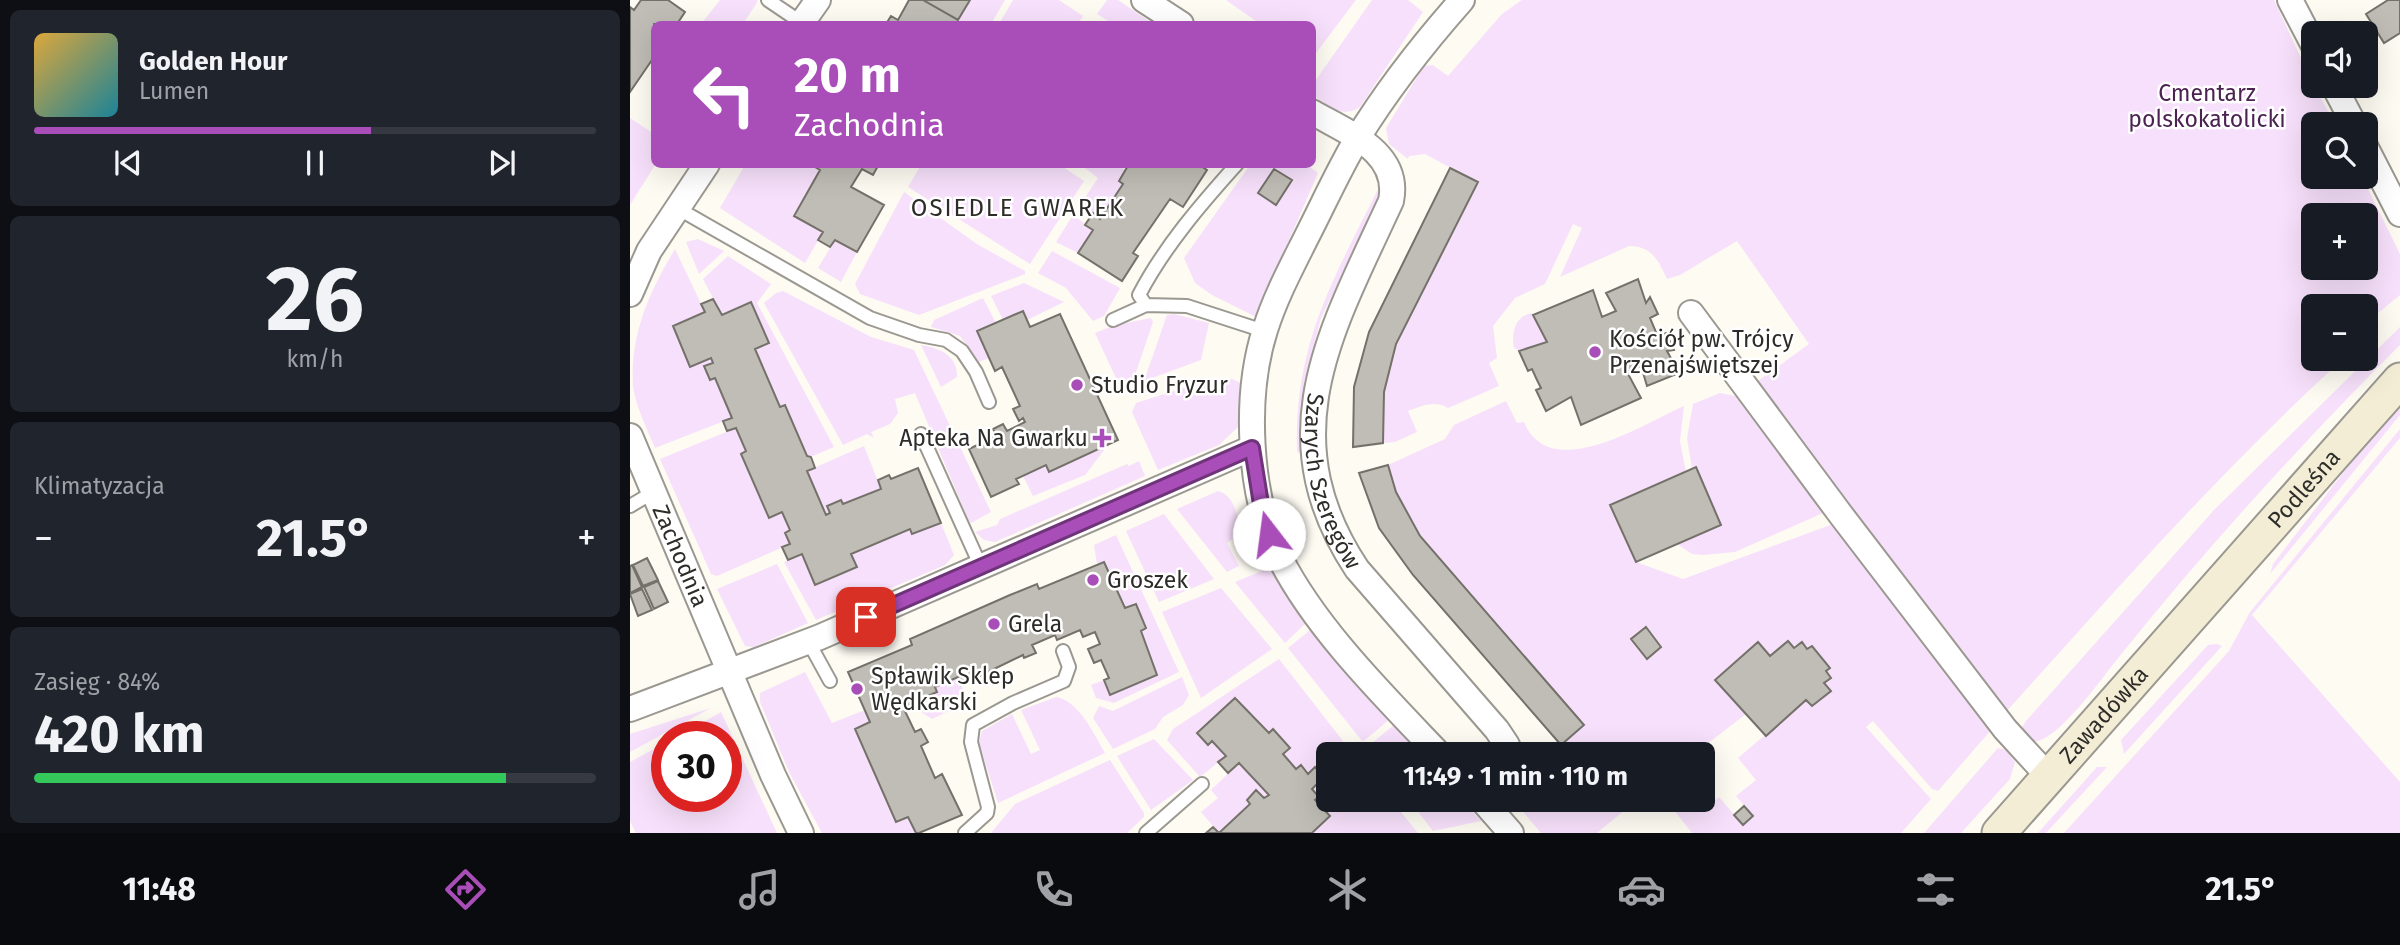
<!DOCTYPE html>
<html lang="pl">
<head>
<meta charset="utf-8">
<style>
	:root { --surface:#171b24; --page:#20242c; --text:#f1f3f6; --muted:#9ea1a6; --line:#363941; --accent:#a94eb9 }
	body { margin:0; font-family:"Fira Sans",sans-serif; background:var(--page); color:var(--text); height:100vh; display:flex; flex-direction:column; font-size:26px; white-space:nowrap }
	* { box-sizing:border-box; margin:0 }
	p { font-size:23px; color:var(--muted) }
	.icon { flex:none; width:38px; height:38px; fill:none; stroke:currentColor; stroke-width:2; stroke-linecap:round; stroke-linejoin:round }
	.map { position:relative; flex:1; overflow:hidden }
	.sheet { display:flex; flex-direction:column; gap:10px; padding:10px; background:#0d0f14; width:630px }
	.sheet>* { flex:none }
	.banner { position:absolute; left:21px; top:21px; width:665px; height:147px; border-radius:10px; box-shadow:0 7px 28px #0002; background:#a94eb9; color:#fff; overflow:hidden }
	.buttons { position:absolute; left:1671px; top:21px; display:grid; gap:14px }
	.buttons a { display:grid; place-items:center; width:77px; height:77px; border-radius:10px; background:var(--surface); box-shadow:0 7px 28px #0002; font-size:35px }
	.speed { position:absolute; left:21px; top:721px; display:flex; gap:14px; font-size:35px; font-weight:700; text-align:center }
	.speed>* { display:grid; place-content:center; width:91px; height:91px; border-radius:50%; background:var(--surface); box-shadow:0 7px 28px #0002; line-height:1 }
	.speed .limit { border:10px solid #d22; background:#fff; color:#111 }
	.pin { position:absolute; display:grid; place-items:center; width:60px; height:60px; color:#fff; margin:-30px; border-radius:14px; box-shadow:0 4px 10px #0006 }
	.me { position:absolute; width:77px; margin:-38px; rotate:345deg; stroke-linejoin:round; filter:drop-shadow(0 0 5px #0008) }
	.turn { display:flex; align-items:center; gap:24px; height:147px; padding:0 28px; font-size:32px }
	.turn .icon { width:91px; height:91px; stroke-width:2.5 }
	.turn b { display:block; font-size:49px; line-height:60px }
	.big { font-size:52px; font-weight:700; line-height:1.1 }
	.sheet .widget { flex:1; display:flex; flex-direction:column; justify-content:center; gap:10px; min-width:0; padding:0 24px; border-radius:10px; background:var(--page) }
	.sheet .dial { align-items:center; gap:0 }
	.dial b { font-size:91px; line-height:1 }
	.song { display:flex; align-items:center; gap:21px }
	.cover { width:84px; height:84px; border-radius:10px; background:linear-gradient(135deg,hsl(40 70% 55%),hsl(190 70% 35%)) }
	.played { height:7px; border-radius:4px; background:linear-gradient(90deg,var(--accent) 60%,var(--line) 60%) }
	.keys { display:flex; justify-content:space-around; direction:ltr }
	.heat { display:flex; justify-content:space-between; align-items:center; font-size:38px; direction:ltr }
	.charge { height:10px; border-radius:5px; background:linear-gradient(90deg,#34c759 84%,var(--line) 0) }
	.trip { position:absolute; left:686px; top:742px; width:399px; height:70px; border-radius:10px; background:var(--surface); box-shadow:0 7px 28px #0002; font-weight:700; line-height:70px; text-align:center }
	.tabs { display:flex; height:112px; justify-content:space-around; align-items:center; background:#090b0e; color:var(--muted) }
	.tabs .icon { width:49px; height:49px }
	.tabs .selected { color:var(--accent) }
	.tabs b { font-size:32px; color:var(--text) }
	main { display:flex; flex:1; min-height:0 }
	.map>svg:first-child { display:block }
	.green { fill:#f7e0fb; fill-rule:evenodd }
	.building { fill:#bfbdb5; stroke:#73716a; stroke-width:2 }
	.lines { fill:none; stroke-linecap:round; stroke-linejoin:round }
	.service-casing { stroke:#9a9890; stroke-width:16 }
	.minor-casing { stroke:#9a9890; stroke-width:28 }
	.secondary-casing { stroke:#9a9890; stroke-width:37 }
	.service { stroke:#fff; stroke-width:12 }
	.minor { stroke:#fff; stroke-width:24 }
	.secondary { stroke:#f3edd6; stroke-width:33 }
	.route-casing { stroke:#6e3378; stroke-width:18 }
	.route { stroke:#a94eb9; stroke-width:12 }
	.poi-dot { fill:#a94eb9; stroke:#fff; stroke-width:2.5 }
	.labels { text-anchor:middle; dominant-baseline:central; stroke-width:5; stroke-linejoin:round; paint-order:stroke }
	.park-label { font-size:23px; fill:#4b2252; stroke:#fff }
	.poi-label { font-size:23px; fill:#2d2c29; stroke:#fff; text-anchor:start }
	.street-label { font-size:23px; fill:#2d2c29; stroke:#fff }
	.neighbourhood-label { font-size:24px; letter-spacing:2px; fill:#2d2c29; stroke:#fff }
</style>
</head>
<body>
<main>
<section class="sheet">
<div class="widget">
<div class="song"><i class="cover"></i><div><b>Golden Hour</b><p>Lumen</p></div></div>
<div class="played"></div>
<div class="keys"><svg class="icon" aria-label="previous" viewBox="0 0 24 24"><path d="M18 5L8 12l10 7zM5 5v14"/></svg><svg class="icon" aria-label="pause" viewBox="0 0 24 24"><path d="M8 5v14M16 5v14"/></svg><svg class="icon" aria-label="next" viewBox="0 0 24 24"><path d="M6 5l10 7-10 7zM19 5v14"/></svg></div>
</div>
<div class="widget dial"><b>26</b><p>km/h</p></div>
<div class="widget"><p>Klimatyzacja</p>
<div class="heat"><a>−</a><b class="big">21.5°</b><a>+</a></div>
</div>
<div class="widget"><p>Zasięg · 84%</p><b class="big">420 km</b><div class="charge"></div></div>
</section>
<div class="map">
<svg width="1770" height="833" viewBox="0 0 1770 833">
	<rect width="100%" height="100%" fill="#fefbf3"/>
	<path class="green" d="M90,0H126L128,1L113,24H71Z
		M340,0H375L361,24H326Z
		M383,0H429L453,16L448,24H369Z
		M477,0H488L523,24H483L467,14Z
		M596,0H726L683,57L682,24H630Z
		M742,0H778L793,12L730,107C711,119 699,106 683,95V84Z
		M892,0H1644L1684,86L1705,124H1684V177H1732L1770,254V295L1736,323V306H1684V359H1713C1592,469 1484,592 1375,713L1125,383L1179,344L1107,241L1050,275L1037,279C1028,260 1022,246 999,246L930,277L952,228L943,224L915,284L885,298L863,326L867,358L859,363L869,386L818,408C805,400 792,406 778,411L787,432L765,442L753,443L754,392L766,344L847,182L795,154L779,156L778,159L759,144L756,128L794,66L803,65L818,76L872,14ZM1684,215H1736V268H1684Z
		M0,118L24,134L25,165L0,205Z
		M115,165H180L190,170L164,216L193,232L175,263L90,208Z
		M291,165H430L454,181L400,264L278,187Z
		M451,165H486L496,170L489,181L493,184L470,219L450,205L468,178Z
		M620,165H677L688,173L626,317L582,295L565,283L554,258Z
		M754,177L757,182L691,318L674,382L672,456L667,451C664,338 707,274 754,177Z
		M274,192L347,244L395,271V274L289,315L230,294L225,284Z
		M443,215L463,230L448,253L426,242Z
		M68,239L94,251L69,274L56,242Z
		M205,240L227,252L211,282L188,268Z
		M45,249L75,312L43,327L60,366L81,358L83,363L75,366L85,378L102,418L25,448C17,429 6,407 3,387C0,335 19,292 45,249Z
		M422,251L490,288L474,316L463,321L436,288L408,273Z
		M98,256L141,284L127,303L204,447L178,458L155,405L150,407L125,349L139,342L121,303L92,315L73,279Z
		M394,283L434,302L397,320L392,311L373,320L361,296Z
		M153,291L241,337L284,350L361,512L341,523L338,519L285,393L265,399L268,413L260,424L241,432L244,438L237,434L213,445L134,303L146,293Z
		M353,298L366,323L347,332L359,358L349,362L330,336L301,327L304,320Z
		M902,313L917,342L892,352L884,348C881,333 885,316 902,313Z
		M544,314L579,323L571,360L514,381L537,315Z
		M521,318L523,322L502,384L491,389L465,333L485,325Z
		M1770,327V345C1673,442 1579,545 1493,652C1475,673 1428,744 1401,742L1391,729L1396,721L1584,510Z
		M291,345C309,348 328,355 327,377L311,387Z
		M602,379L611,383L614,389L610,425L589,445L528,470L502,412L506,403L566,384Z
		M1090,393L1105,396L1193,513L1105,552L1073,555L1062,554L1047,544L1091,525L1066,468L1062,469L1057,438L1063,404Z
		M876,401L887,423L894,422C920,485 1013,424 1054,406L1050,441L1056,472L981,505L1006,562L1053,579L1203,524L1362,729L1308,791L1302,789L1243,721L1236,727L1301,799L1271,833H1062L1039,804L1045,800H1060L1070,812L1089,797L1113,825L1123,816L1106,796L1126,780L1108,758L1176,700L1182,706L1200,691L1194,683L1201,678L1196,671L1200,668L1182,646L1177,649L1172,642L1140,656L1128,643L1116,714L1064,754H921L954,725L790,536L766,492L758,465L815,439L824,425Z
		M1770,405V415L1640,574L1643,564L1736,443Z
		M106,428L116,451L111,454L139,518L152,512L160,530L155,533L160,544L87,576L81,574L30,459Z
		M1770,429V438L1622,615L1770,782V833H1434L1599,651L1620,612Z
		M478,445L455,475L403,496L393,476L416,465L419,471Z
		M234,446L251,489L213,504L211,500L197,506L200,513L196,515L177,471Z
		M509,461L515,476L365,542L354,540L345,532L367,525L370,519L497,464L499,466Z
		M588,491C606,496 607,517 611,533L597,543L609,566L597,572L547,509Z
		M534,514L584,579L529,602L496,531Z
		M311,523L324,555L315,565L186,620L154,562L172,554L186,585L226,567L221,554L280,529L282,534Z
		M486,535L549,672L484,703L466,698L461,685L474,680L480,694L523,662L511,631L516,628L506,604L495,608L474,562L467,564L464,545Z
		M147,564L178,623L124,647L115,646L87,589Z
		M639,568L677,622L655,643L605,582Z
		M591,588L642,649L571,698L532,612Z
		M680,630L760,719L735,740L732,741L658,648Z
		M1587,644L1592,646L1494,754L1491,740L1578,645Z
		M649,659L713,741L711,745L678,774L671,765L666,769L653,754L660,748L643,730L639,733L605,699L568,732L578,744L582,741L596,756L570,777L537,740L543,729Z
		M175,672L202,723L235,710L240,722L225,729L286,833H192L159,772L130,702V693Z
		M328,677L338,702L302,719L279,704L307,692L305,687Z
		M552,677L559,695L553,705L533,717L525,729L483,749L463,718L469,706L483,711Z
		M426,697C449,701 464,734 475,753L368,803L349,743L352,731L382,714L401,754L410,750L391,710Z
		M81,708L0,752V734Z
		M91,712L147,833H6L0,821V762L37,742V796H96V737H47Z
		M764,725L768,726L793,754H743L737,747Z
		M524,739L563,780L521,810L487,756Z
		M1368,748L1377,750L1385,762L1380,779L1331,833H1294Z
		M480,760L514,813V817L497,833H361L385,804Z
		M609,763L639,795L634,798L626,791L617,799L620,804L589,833L571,812L588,798L581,790Z
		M1467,767H1477L1416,833H1408Z
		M698,774V800H761L788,833H682L700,816L685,800L689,796L682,789Z
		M779,800H832L851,821L803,831Z
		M883,800H1007L967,833H911Z"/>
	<path class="building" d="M11,0H38L55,12L47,24H24V57L0,92V7L4,10Z
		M279,0H293L328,20L326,24H256L261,16L268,20Z
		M293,0H340L328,20Z
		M1758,0H1770V33L1754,43L1736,14Z
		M180,164H249L243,175L232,169L221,187L254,205L227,252L205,240L200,247L188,240L193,232L164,216L190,170Z
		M568,164L577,170L553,207L540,199L503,253L508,256L492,281L448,253L463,230L455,225L463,213L470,219L493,184L489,181L499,164Z
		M820,168L848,182L766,344L754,392L753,443L723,447L724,387L739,332Z
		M644,169L662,180L646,205L628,193Z
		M1008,279L1016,303L1020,297L1028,314L1020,318L1028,337L1036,333L1044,350L1037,351L1049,373L1017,386L1011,366L997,372L1011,398L951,425L941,397L916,411L906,390L911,388L907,380L902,369L898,371L889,351L917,342L903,315L963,290L972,317L986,311L976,293Z
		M83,299L92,315L121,302L139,343L125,349L150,407L155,405L177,456L181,457L185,468L177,471L196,515L200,513L197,506L211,500L213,504L251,489L248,480L259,475L261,479L288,468L311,523L282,534L280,529L221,554L227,567L185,585L172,554L158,560L152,547L160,544L155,533L160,530L152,512L139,518L111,454L116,451L106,428L97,431L93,421L102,418L85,378L80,380L74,366L83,363L81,358L60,367L43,326L75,312L71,304Z
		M393,311L400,327L430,314L488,440L419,472L416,465L386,479L389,484L361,497L339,449L366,436L363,429L373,424L377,431L395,422L393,418L389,421L383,409L390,406L372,367L365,371L347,331Z
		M758,465L766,492L790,536L954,725L931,745L783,575L749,528L729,473Z
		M1066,467L1091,525L1006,562L980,505Z
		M17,558L28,580L13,586L3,565Z
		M474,562L495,608L506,604L516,628L511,631L527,675L480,695L474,680L479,678L471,660L464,663L458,649L470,644L465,632L453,637L450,630L427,640L425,635L402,645L406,653L394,658L393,655L331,685L328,677L305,687L307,692L273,707L285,732L291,729L298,742L291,746L305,778L312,774L332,815L289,833H286L278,817L266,822L225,729L240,722L218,672L282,645L280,639L380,595L407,584L409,589Z
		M2,565L12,587L0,593V566Z
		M28,581L38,602L24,609L14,587Z
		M12,589L22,610L8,616L0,594Z
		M1016,627L1031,647L1017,659L1001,639Z
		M1158,641L1164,648L1172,642L1177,649L1182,646L1200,668L1196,671L1201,678L1194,683L1201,691L1182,706L1176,700L1136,736L1085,680L1128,642L1140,656Z
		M605,698L639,733L643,729L660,748L653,754L666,769L671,765L678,774L685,767L694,777L682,789L689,797L685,800L700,816L682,833H576L583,827L589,833L620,804L617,800L626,790L634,798L639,795L609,763L598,773L588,762L596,756L582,741L578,745L567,733Z
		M1114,806L1123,816L1113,825L1104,815Z"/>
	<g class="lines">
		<defs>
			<path id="service" d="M138,0L172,23
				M47,208L240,318L289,335L316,340L332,351L346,372L359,402
				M516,305L557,306L634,331
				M483,320L516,305L509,295C534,247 571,204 607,164
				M291,434L351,567
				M0,506L22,493
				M178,641L200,681
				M335,833L357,813L358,807L341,742L343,725L383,703L434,681L439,667L433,651
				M516,833L572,784"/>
			<g id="minor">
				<path d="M514,0L551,24"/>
				<path d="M1660,0L1684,46"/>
				<path d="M171,24L188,0"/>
				<path d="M1704,86L1724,124"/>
				<path id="s1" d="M682,112C718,133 771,152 761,201C702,329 638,435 727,569L867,730L877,745L874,754"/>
				<path d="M1736,148L1770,214"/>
				<path d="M0,294L19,251L77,164"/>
				<path d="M1061,313L1211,515L1375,729L1419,777"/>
				<path id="s2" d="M0,436L143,775L171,833"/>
				<path d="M0,709L190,637L622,448"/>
				<path d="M809,754C754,696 686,629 650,558C618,496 614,396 635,330C645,298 661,268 676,238C693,205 708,171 727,139C757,90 794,43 832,0"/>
				<path d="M852,800L881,833"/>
			</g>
			<g id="secondary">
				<path id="s3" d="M1369,833L1770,380"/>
			</g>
		</defs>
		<use href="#service" class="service-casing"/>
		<use href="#minor" class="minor-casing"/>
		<use href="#secondary" class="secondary-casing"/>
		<use href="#service" class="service"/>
		<use href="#minor" class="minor"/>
		<use href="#secondary" class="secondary"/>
	</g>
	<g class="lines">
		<defs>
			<path id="route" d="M236,617L622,448L631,504L639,534"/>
		</defs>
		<use href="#route" class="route-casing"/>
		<use href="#route" class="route"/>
	</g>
	<g class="poi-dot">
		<circle cx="965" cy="352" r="7"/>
		<circle cx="447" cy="385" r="7"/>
		<path d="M468.5 427.5h7v7h7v7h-7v7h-7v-7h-7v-7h7z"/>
		<circle cx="463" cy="580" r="7"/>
		<circle cx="364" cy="624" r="7"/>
		<circle cx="227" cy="689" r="7"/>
	</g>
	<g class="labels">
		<g class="park-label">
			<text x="1577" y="93">Cmentarz<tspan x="1577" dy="26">polskokatolicki</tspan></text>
		</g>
		<g class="poi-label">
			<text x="979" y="339">Kościół pw. Trójcy<tspan x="979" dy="26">Przenajświętszej</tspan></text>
			<text x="461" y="385">Studio Fryzur</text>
			<text x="458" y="438" text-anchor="end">Apteka Na Gwarku</text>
			<text x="477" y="580">Groszek</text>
			<text x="378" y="624">Grela</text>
			<text x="241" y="676">Spławik Sklep<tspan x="241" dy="26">Wędkarski</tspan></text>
		</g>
		<g class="street-label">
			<text stroke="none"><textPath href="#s1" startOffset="427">Szarych Szeregów</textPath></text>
			<text stroke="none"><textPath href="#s3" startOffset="460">Podleśna</textPath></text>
			<text stroke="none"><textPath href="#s2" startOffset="130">Zachodnia</textPath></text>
			<text stroke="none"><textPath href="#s3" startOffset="158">Zawadówka</textPath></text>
		</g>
		<g class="neighbourhood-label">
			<text x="388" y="208">OSIEDLE GWAREK</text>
		</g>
	</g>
</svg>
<div class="buttons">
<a><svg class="icon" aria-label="sound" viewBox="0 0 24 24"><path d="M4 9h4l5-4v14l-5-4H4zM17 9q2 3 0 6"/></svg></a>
<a><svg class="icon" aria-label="search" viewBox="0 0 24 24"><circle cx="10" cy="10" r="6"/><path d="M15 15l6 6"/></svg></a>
<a>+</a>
<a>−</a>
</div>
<div class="speed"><div class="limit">30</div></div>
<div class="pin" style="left:236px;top:617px;background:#d93025"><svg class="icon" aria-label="arrive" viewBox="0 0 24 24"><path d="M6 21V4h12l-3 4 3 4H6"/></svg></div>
<svg class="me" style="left:639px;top:534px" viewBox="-20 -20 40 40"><circle r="19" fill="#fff"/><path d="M0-13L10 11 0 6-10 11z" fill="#a94eb9"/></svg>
<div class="trip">11:49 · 1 min · 110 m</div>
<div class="banner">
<div class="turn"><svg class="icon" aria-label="left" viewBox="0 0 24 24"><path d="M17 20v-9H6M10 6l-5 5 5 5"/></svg><div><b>20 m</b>Zachodnia</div></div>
</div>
</div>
</main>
<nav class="tabs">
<b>11:48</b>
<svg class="icon selected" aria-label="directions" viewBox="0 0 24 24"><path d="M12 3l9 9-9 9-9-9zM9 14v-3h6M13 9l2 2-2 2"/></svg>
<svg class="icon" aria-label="music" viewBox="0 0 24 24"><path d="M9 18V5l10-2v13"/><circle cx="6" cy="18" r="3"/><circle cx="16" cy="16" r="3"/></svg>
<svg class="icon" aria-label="phone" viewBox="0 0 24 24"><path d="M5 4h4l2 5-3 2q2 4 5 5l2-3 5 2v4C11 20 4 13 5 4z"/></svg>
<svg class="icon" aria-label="climate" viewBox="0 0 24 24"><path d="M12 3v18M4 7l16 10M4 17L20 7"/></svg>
<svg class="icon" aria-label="car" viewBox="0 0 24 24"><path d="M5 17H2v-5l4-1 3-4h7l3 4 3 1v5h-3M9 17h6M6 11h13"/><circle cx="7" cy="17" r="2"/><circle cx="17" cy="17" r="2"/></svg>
<svg class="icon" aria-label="filters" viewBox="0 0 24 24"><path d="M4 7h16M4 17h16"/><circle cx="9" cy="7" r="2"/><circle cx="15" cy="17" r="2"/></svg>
<b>21.5°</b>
</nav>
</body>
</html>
